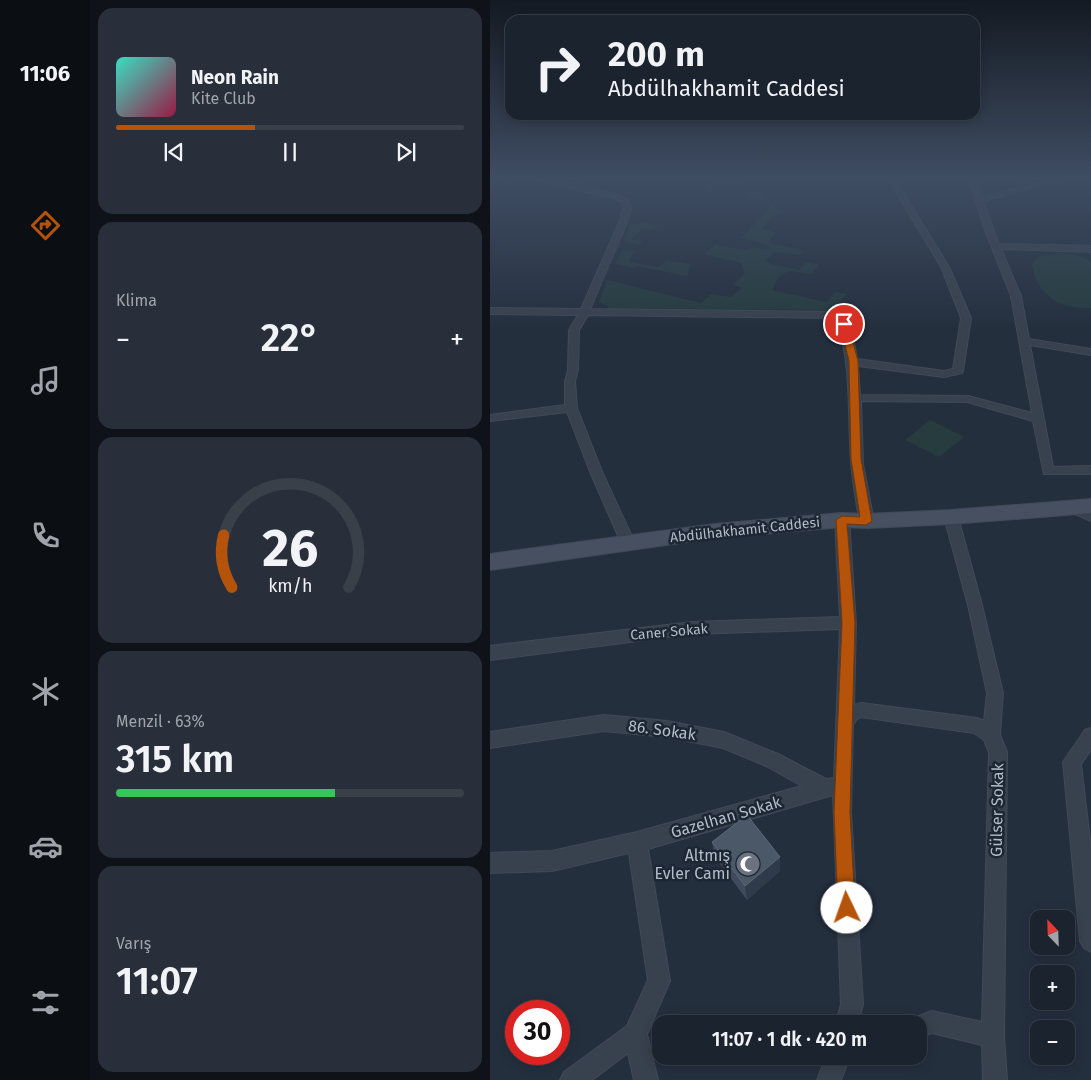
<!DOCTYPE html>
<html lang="tr">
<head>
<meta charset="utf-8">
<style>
	:root { --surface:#1b232e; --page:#282f3a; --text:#f1f3f6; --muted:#a0a4aa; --line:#39404a; --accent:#b45309 }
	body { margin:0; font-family:"Fira Sans",sans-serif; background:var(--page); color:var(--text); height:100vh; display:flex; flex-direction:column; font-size:19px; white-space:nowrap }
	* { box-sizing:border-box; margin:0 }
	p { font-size:16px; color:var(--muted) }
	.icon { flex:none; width:28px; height:28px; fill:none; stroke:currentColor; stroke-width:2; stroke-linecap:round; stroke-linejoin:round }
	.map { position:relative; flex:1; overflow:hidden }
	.sheet { display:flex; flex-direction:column; gap:8px; padding:8px; background:#0f1319; width:400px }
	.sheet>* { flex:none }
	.banner { position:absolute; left:15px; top:15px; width:475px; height:105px; border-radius:15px; box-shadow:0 2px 12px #0003,0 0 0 1px var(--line); background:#1b232e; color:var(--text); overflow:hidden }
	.needle { width:32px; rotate:337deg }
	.tools { position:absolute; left:540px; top:910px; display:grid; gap:10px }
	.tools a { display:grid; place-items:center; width:45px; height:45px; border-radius:10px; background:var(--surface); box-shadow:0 2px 12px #0003,0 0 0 1px var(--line); font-size:25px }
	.speed { position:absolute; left:15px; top:1000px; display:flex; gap:10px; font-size:25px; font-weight:700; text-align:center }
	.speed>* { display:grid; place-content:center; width:65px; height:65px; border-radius:50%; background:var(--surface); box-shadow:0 2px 12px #0003,0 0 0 1px var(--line); line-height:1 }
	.speed .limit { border:8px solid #d22; background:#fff; color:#111 }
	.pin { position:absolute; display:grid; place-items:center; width:42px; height:42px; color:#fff; margin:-21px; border:2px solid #fff; border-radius:50%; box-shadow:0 1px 5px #0007 }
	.me { position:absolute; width:55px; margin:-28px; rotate:357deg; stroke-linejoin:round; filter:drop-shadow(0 0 4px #0008) }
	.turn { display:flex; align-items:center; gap:18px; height:105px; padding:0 20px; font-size:22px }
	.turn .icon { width:65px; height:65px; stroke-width:2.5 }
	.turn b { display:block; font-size:35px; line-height:42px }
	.big { font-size:38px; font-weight:600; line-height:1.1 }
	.sheet .card { flex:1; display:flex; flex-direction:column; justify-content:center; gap:8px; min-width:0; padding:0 18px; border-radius:15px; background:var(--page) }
	.sheet .dial { align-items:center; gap:0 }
	.dial svg { height:130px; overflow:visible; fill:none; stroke:var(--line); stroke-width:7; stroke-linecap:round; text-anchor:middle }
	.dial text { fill:var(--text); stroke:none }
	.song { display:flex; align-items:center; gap:15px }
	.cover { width:60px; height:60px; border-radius:8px; background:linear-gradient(135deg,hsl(170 70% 55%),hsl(340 70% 35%)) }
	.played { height:5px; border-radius:2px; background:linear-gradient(90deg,var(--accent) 40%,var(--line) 40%) }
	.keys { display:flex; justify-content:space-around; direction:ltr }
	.heat { display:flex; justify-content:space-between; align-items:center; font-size:28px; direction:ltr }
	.charge { height:8px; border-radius:4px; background:linear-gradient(90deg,#34c759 63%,var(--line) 0) }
	.trip { position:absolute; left:162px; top:1015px; width:275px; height:50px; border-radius:15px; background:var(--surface); box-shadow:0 2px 12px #0003,0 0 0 1px var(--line); font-weight:600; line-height:50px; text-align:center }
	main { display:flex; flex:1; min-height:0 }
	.tab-bar { display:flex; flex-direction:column; width:90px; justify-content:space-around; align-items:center; background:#0b0e12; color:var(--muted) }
	.tab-bar .icon { width:35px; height:35px }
	.tab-bar .active { color:var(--accent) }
	.tab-bar b { font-size:22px; color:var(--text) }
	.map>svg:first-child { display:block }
	.green { fill:#263c3f }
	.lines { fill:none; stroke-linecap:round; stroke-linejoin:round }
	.minor-casing { stroke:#414a57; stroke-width:2 }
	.secondary-casing { stroke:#414a57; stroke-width:2 }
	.minor { fill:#38414e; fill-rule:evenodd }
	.secondary { fill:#465061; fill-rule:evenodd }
	.wall { fill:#3f4b5c }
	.shaded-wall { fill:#2f3b4b }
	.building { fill:#4b5868; stroke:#5c6777 }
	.route { fill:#b45309; stroke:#753606 }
	.labels { text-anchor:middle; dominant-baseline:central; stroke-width:5; stroke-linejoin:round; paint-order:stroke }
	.street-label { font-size:14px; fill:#b4bcc9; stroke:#1d2633 }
	.near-street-label { font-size:16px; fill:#b4bcc9; stroke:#1d2633 }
	.near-poi-label { font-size:16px; fill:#b4bcc9; stroke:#1d2633; text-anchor:end }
</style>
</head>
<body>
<main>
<nav class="tab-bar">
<b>11:06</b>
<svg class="icon active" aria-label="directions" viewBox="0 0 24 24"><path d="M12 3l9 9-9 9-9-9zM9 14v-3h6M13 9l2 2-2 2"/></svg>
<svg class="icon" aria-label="music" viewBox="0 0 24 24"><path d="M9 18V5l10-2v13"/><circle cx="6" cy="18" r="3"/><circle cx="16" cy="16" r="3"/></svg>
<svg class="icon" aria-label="phone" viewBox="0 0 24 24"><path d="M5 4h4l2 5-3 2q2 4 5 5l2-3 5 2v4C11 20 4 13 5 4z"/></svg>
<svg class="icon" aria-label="climate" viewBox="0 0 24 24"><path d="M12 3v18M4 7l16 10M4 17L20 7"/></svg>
<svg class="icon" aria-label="car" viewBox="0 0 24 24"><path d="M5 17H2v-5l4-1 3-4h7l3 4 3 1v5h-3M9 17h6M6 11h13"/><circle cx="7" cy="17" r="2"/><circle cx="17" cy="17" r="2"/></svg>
<svg class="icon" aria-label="filters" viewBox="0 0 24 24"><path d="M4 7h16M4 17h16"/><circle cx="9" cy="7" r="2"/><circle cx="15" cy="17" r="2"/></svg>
</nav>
<section class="sheet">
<div class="card">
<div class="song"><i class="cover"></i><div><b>Neon Rain</b><p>Kite Club</p></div></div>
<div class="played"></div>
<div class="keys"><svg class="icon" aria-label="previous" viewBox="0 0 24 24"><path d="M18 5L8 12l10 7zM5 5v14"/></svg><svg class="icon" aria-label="pause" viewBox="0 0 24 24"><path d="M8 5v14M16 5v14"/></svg><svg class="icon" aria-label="next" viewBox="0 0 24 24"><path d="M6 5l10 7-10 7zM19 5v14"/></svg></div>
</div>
<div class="card"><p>Klima</p>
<div class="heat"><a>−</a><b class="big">22°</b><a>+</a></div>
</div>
<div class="card dial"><svg viewBox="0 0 100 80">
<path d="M14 69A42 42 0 1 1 86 69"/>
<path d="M14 69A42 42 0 0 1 9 37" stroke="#b45309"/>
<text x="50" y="56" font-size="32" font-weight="700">26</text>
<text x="50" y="72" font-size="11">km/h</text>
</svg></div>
<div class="card"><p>Menzil · 63%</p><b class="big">315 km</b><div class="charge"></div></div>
<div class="card"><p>Varış</p><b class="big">11:07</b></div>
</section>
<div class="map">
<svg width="601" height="1080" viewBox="0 0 601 1080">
	<rect width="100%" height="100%" fill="#242f3e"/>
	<path class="green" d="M229,179H249L275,198L293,214H284L272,229L287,233L279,241L282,244L313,250L310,255L285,252L276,260L281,264L309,270L316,262L329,265L321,274L298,271L289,277L282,290L337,302L345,292L356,294L344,310L120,308L109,302L117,280L211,303L221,294L241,297L252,288L243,285L255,273L251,263L214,254L225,245L257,250L261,248L277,249L280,246L251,238L275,213L281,204L254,196L257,191L252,184L238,182L226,192L216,190Z
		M153,223L168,226L163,230L153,229L141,239L152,241L150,245L134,242L140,225Z
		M132,250L144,251L139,262L168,267L177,261L201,264L197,276L148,266L145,268L125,264Z
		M569,253L587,255L601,261V308C571,310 546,295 542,264L548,257Z
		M440,420L474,437L449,457L415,440Z"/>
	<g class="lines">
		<defs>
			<path id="minor" d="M41,179C60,179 124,189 138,200L141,208L138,220L100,309L350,312C360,316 365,348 367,359L454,371L463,369L471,318L451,267L398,179H405L459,267L481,318L473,371L472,373L454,377L368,366L370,395L478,396L542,413L521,296L495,230L479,179H486L492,197L562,179H575L493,201L509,244L601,246V252L511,249L531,296L539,339L601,349V355L540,345L563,467L601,466V474H554L543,421L477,402L371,401L373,464L384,521L382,524H372C367,516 367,504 365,494C354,436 366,375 346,318L98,315L89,330L88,370L85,381L87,408L113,474L145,543L143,547H133L101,474L77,412L0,421V415L75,405V381L78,370L79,330L88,315L0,314V308L91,309L130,220L133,208L131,201L123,198Z
				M581,502L601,511V521L576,510L574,507L576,504Z
				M461,512L466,514L468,517L492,605L513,693L510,735L517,752L514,1036L517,1080H493L492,1045L442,1033L429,1038V1024H419L421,1019L442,1011L492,1022L499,752L494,740L484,733L371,717L367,719L363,725L361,812L373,1004L368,1024H346L351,1004L343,795L158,849L180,981L157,1034L168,1080H144L138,1053L102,1080H70L74,1072L137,1026L158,980L139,853L62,871L0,873V853L62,851L147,832L312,786L276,766L233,748L177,737L114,731L0,748V732L114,715L177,721L234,732L288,754L336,779L344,778L350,629L202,634L0,660V646L202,622L350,617L345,520L347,517H357L359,520L366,623L364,705L371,703L487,718L494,721L497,693L478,605L454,517L456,514Z
				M601,728V750L591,764L601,849V952L594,948L590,941L573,762L595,730Z
				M336,1056H360L351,1080H327Z"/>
			<path id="secondary" d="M601,499V513L461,524L377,528L352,527L225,538L0,570V554L225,524L352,513L377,514L461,510Z"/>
		</defs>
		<use href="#minor" class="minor-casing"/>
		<use href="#secondary" class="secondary-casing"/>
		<use href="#minor" class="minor"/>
		<use href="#secondary" class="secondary"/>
	</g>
	<path class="wall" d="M222,842L290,871L257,900L225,857Z"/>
	<path class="shaded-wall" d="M290,857V871L257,900L255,886Z"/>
	<path class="building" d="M257,815L290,857L255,886L222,842Z"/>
	<linearGradient id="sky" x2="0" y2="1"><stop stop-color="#141a22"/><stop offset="0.54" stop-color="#3f4d63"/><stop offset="1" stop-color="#3f4d63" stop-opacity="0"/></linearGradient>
	<rect width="601" height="330" fill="url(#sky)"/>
	<path class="route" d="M352,322L358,324L368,361L371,459L382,521L376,525L357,524L365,623L360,812L365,908L363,914L357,917L351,914L348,908L344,812L352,623L346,520L352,516L370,517L361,459L359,361L350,324Z"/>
	<defs>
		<symbol id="mosque-disc" viewBox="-11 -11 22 22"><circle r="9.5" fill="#6b7280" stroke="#1d2633"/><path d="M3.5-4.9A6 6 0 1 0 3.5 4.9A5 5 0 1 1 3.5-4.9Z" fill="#fff"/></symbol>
	</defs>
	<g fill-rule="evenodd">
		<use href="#mosque-disc" x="244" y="850" width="28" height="28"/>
	</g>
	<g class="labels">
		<g class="street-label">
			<text transform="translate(255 530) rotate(-6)">Abdülhakhamit Caddesi</text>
			<text transform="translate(179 632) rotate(-5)">Caner Sokak</text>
		</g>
		<g class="near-street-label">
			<text transform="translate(172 730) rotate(8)">86. Sokak</text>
			<text transform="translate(507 810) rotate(-89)">Gülser Sokak</text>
			<text transform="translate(236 817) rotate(-16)">Gazelhan Sokak</text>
		</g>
		<g class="near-poi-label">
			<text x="240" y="855">Altmış<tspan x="240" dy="18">Evler Cami</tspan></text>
		</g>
	</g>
</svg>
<div class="tools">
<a><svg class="needle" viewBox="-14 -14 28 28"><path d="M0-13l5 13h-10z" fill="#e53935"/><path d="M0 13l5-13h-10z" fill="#a0a4aa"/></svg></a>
<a>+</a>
<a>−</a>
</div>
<div class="speed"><div class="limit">30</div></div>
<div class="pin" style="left:354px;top:324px;background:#d93025"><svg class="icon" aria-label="arrive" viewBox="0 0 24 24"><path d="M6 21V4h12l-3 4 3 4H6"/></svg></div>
<svg class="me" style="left:357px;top:908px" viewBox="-20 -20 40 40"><circle r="19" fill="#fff"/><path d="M0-13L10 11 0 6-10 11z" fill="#b45309"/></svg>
<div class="trip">11:07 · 1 dk · 420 m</div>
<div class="banner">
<div class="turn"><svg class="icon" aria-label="right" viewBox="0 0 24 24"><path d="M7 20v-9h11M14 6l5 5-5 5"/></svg><div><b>200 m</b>Abdülhakhamit Caddesi</div></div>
</div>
</div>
</main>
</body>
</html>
